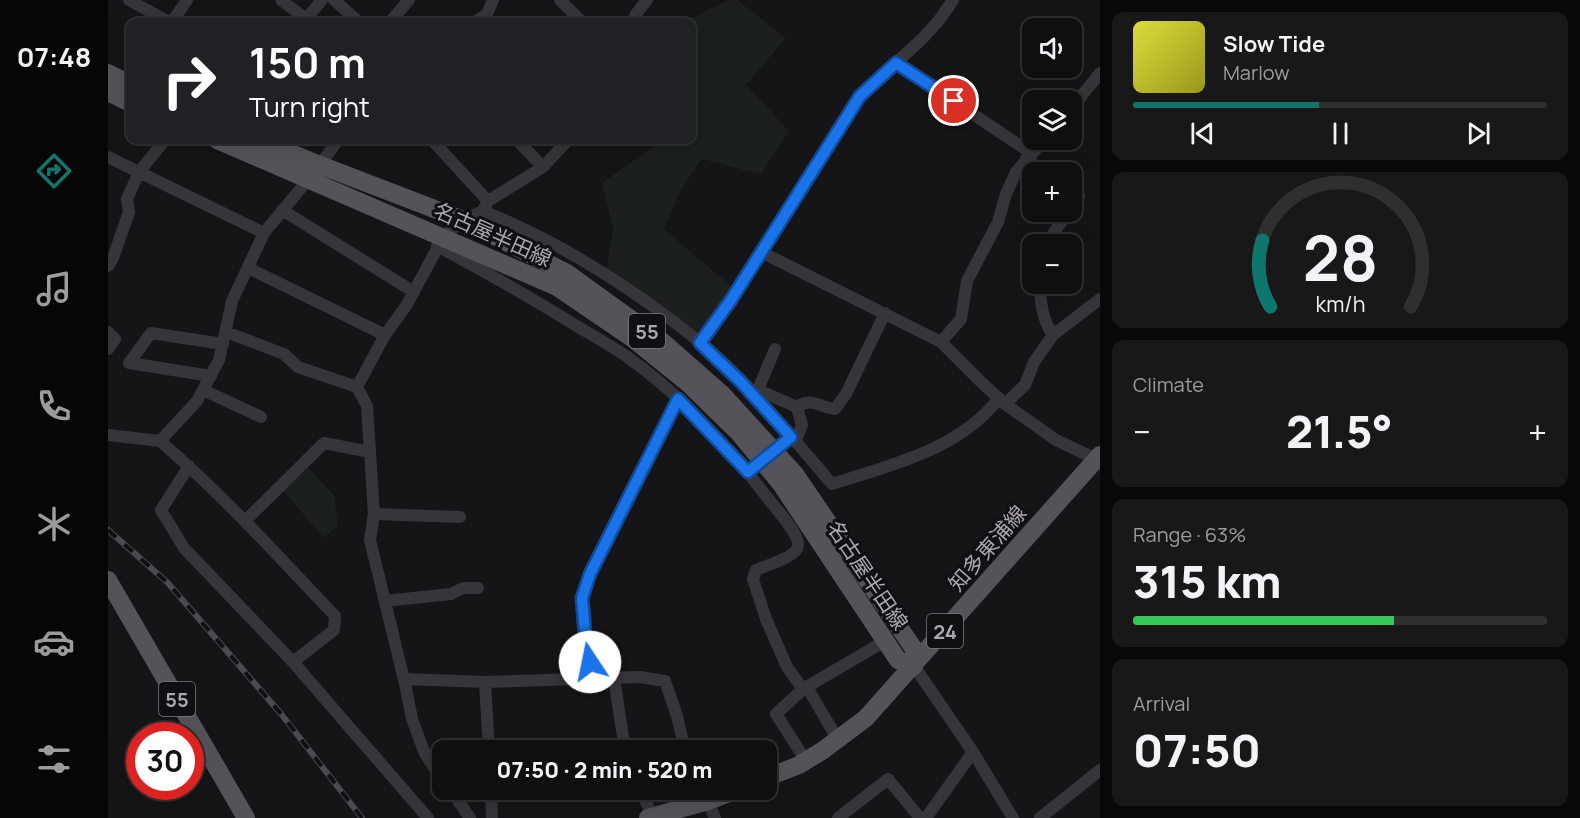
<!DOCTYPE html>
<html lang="en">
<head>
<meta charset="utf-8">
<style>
	:root { --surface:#100f10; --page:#191819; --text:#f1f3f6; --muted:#9c9c9f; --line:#302f30; --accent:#0f766e }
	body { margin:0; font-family:Manrope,"Noto Sans JP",sans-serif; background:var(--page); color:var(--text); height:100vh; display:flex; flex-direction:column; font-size:22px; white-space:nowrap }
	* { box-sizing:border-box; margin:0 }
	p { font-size:20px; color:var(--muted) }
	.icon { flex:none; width:33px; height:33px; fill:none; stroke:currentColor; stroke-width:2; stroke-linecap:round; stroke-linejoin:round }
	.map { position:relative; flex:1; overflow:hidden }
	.drawer { display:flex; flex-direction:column; gap:12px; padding:12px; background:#090809; width:480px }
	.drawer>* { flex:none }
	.top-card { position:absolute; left:18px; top:18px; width:570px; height:126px; border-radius:12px; box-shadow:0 6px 24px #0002,0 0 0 2px var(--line); background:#202124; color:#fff; overflow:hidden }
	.buttons { position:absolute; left:914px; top:18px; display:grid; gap:12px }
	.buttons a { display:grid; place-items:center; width:60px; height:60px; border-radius:12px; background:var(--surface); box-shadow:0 6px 24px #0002,0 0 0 2px var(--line); font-size:30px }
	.speed { position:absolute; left:18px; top:722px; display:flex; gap:12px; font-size:30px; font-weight:700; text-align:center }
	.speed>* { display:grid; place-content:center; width:78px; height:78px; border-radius:50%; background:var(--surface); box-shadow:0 6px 24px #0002,0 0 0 2px var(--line); line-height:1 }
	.speed .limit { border:9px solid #d22; background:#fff; color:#111 }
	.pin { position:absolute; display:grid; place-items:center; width:51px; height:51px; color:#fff; margin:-26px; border:3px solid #fff; border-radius:50%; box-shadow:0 2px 6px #0007 }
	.me { position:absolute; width:66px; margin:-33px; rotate:349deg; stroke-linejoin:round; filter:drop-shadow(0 0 4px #0008) }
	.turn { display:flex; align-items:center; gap:21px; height:126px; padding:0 24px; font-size:27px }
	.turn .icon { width:78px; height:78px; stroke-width:2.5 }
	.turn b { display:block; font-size:42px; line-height:51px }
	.big { font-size:45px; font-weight:800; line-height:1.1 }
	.drawer .tile { flex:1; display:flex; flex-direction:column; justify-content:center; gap:9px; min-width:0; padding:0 21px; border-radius:12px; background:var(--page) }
	.drawer .dial { align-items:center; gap:0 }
	.dial svg { height:156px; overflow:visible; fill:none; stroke:var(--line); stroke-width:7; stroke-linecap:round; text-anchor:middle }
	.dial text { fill:var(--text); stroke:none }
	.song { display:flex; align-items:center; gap:18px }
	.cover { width:72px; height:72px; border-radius:9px; background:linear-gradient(135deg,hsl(60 70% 55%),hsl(60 70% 35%)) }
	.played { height:6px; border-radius:3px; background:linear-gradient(90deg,var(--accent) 45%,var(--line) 45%) }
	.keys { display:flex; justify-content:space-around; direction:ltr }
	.heat { display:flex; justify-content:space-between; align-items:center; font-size:33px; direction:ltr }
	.charge { height:9px; border-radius:4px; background:linear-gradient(90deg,#34c759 63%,var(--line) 0) }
	.trip { position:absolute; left:324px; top:740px; width:345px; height:60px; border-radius:12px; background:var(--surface); box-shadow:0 6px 24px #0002,0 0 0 2px var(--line); font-weight:800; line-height:60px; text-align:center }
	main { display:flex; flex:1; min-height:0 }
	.dock { display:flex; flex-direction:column; width:108px; justify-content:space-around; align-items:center; background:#060606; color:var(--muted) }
	.dock .icon { width:42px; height:42px }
	.dock .selected { color:var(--accent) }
	.dock b { font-size:27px; color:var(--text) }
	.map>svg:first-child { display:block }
	.green { fill:#1b201f }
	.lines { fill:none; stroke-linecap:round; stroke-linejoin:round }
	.minor { stroke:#38353a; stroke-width:12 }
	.primary { stroke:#555259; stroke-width:18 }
	.rail-casing { stroke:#4c494f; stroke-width:6 }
	.rail { stroke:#100f11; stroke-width:4; stroke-dasharray:11; stroke-linecap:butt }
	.minor-bridge { stroke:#38353a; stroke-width:12 }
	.route-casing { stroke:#114b97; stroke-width:15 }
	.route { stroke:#1a73e8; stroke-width:10 }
	.labels { text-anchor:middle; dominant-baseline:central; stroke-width:6; stroke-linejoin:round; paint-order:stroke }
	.shield { fill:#100f11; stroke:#7e7983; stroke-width:1.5 }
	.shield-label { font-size:20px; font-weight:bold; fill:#ada7b4 }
	.street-label { font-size:21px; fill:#ada7b4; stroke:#100f11 }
</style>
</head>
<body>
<main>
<nav class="dock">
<b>07:48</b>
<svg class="icon selected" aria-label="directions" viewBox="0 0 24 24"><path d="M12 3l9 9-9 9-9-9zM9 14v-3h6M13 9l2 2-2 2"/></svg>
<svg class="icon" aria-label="music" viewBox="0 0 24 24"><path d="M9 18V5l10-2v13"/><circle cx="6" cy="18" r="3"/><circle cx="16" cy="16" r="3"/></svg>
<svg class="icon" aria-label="phone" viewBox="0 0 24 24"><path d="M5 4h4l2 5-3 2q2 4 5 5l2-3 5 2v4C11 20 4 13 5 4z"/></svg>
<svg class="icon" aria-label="climate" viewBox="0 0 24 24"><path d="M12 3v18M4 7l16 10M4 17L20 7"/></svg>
<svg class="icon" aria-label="car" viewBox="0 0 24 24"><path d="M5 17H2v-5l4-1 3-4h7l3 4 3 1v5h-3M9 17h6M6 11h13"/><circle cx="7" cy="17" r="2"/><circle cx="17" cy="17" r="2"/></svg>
<svg class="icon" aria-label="filters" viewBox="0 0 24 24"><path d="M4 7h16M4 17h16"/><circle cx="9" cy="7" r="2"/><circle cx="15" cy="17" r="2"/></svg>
</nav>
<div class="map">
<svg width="992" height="818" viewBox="0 0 992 818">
	<rect width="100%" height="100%" fill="#151416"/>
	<path class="green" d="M621,0H629L678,38L638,85L681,131L653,174L594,159L574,188L556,229L626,289L596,333L572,324L499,268L505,227L494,183L555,140H584V22H575Z
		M200,468L226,495L230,526L215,538L175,490Z"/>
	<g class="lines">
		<path class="minor" d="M21,0L61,22
			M173,0L198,19L214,0
			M226,0L251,22
			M452,0L474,22
			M64,22L79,0
			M282,22L301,0
			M367,22L379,14L385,0
			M525,22L528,14L539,0
			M788,63L923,153
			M963,109L992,73
			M324,140L380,201
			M409,140L435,167
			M0,157L156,233
			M918,159L937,172
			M963,190L971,196L963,208
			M174,210L306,292
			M375,211C454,243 526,289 593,343C642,383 682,436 724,484C783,465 851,450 891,398
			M938,244L960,212
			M329,246C376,271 422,297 467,325C484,335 502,345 518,356C573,395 621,447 662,501C669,510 692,535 690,546C689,557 657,566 648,570L645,579L658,619L679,667L695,689L668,714L698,761
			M653,252L833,342L873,382L897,404L948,440L988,459
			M0,266L5,258L21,212L19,199L31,172L57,140
			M140,268L277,335
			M932,284C932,300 935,321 945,335
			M0,332L7,339L0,349
			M118,332L176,354L190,367L249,387
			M833,342L853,319L859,281L890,222L898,194L908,172L936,140
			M592,343L623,300L752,96L815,38L832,19L845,0
			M103,376L21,363L43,333L115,344
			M95,390L153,417
			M649,392L667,349
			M645,395L649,392H655L691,408
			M897,404L917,385L926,362L945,335L992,299
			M0,435L52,441
			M687,442L694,425L690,411L692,405C704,398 714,408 727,409L738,394L777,313
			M81,466L53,510L76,548L185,662L320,818
			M266,514L352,517
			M137,521L216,443L262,452
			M277,601L343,594L355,588H370
			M185,662L226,630L227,616C170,556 115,495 52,441L89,401L111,360L124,301L156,233L212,165L230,140
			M806,666L865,752L905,818
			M487,678L478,645L474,617V598L482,574L570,399
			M506,678L517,750
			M296,679L377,682
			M699,687L730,740
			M695,689L777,641
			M381,750L377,682L532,677L557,681L569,716L577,750
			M334,779L317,754L304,719L298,688L262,540L266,514L259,406L249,387L277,335L298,306L336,236L355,220L375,211L380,201L435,167L460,140
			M342,789L362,818
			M383,789L384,818
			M532,789L545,817
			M600,801L607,818
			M730,818L780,779L812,818
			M818,818L865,752
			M932,818L992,770"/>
		<path class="primary" d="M0,73L22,84
			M0,92L22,103
			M109,140L449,287L524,338L581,384L631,433L673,484L790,660L806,666V649L687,474L615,395L556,343L459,273L355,220L212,165L151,140
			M0,580L138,818
			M658,778L691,765L714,751L758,718L992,455
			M540,818L600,801L631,789"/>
		<defs>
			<path id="rail" d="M0,530L59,582L174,715L254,818"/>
		</defs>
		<use href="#rail" class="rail-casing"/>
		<use href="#rail" class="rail"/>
		<path class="minor-bridge" d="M640,472L683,437"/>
	</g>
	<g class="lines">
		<defs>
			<path id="route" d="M482,662L478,645L474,598L482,574L570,399L640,472L683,437L633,382L592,343L623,300L752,96L788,63L846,101"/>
		</defs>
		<use href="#route" class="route-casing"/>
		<use href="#route" class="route"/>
	</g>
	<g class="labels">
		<g class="shield">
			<rect x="521" y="314" width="36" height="34" rx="4.5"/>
			<rect x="819" y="614" width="36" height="34" rx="4.5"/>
			<rect x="51" y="682" width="36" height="34" rx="4.5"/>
		</g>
		<g class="shield-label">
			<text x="539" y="331">55</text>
			<text x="837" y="631">24</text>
			<text x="69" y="699">55</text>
		</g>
		<g class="street-label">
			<text transform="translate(385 234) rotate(24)">名古屋半田線</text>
			<text transform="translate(879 548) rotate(-49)">知多東浦線</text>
			<text transform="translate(760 575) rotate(56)">名古屋半田線</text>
		</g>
	</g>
</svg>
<div class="buttons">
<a><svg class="icon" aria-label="sound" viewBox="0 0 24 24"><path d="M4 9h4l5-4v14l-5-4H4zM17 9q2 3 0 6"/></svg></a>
<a><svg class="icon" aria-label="layers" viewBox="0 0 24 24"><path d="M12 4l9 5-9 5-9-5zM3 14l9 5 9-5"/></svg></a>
<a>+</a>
<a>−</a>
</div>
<div class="speed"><div class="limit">30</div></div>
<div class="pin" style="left:846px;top:101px;background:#d93025"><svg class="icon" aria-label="arrive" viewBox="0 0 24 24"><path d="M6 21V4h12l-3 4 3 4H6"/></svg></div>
<svg class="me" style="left:482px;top:662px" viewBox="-20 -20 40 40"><circle r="19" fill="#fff"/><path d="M0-13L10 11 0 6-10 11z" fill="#1a73e8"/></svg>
<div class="trip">07:50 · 2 min · 520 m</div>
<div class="top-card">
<div class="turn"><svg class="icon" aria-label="right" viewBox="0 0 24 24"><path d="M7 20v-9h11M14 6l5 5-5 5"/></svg><div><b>150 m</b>Turn right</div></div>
</div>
</div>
<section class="drawer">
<div class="tile">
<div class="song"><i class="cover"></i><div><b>Slow Tide</b><p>Marlow</p></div></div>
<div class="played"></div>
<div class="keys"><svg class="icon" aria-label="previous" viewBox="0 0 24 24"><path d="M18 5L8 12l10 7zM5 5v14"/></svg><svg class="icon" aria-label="pause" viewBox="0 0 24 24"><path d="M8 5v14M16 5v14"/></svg><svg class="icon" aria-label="next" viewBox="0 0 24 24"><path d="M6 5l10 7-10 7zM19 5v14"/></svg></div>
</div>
<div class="tile dial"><svg viewBox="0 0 100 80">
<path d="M14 69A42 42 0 1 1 86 69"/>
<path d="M14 69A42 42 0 0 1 10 35" stroke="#0f766e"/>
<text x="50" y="56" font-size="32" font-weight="700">28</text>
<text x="50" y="72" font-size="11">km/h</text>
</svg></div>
<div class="tile"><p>Climate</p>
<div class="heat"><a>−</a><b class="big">21.5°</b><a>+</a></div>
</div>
<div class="tile"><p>Range · 63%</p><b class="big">315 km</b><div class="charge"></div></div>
<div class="tile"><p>Arrival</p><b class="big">07:50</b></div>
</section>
</main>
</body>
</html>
